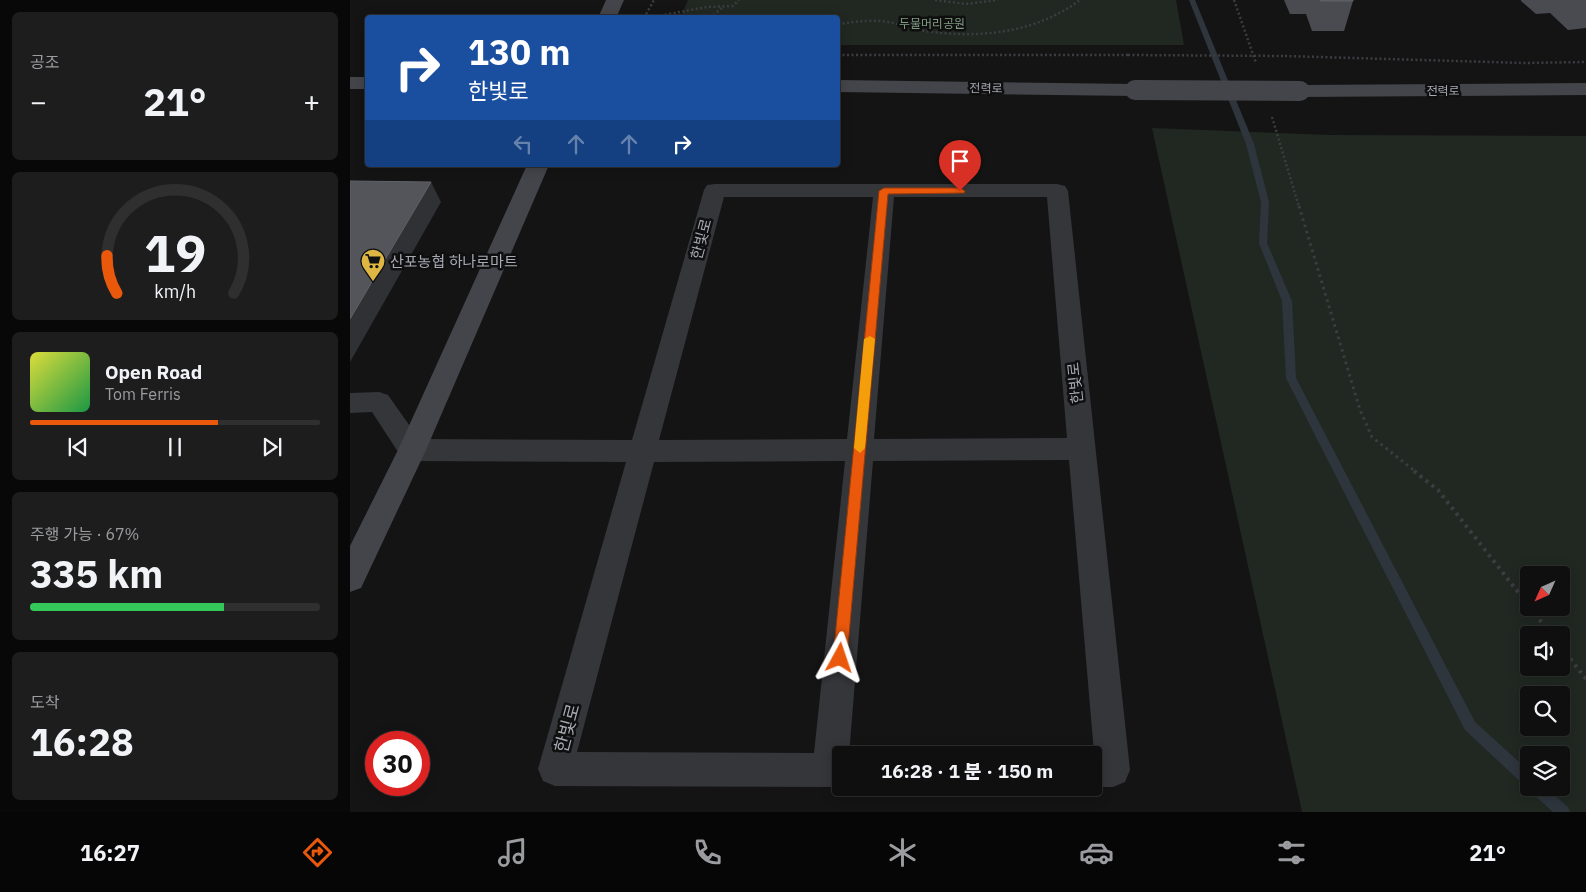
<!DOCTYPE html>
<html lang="ko">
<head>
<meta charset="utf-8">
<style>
	:root { --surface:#0f0f10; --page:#1d1d1e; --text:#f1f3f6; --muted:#9b9c9f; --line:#2f2f30; --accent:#ea580c }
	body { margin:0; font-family:"IBM Plex Sans","Noto Sans KR",sans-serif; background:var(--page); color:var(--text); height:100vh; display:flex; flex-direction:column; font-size:19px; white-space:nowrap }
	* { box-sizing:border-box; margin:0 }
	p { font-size:16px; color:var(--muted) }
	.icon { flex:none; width:28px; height:28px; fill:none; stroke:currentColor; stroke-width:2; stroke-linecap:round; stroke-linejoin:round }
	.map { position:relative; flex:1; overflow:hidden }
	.side { display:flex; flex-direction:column; gap:12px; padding:12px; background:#080809; width:350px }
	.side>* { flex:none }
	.top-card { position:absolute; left:15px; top:15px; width:475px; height:152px; border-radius:5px; box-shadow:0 2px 12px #0003,0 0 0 1px var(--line); background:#1a4fa0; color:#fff; overflow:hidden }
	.needle { width:32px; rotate:225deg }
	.tools { position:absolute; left:1170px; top:566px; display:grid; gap:10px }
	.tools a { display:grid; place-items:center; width:50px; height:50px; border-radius:5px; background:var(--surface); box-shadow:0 2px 12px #0003,0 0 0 1px var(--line); font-size:25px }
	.speed { position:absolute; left:15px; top:731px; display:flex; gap:10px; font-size:25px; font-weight:700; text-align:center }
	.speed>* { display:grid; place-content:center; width:65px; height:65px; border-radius:50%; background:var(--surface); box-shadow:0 2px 12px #0003,0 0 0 1px var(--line); line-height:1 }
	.speed .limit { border:8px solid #d22; background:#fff; color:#111 }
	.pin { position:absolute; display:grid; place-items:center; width:42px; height:42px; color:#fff; margin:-51px -21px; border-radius:50% 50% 50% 0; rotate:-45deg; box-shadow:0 0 5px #0007 }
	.pin .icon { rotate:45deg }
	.me { position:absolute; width:55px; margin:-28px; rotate:5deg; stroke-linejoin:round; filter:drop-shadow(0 0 4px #0008) }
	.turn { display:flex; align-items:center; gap:18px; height:105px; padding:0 20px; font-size:22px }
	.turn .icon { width:65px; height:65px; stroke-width:2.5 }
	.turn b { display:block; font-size:35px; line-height:42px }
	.lanes { display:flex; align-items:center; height:48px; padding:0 20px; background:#0003; justify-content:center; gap:25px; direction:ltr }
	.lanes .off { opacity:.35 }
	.big { font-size:38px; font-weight:800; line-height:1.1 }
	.side .card { flex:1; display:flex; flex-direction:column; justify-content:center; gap:8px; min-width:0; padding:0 18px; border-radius:8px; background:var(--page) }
	.side .dial { align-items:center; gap:0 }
	.dial svg { height:130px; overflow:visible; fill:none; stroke:var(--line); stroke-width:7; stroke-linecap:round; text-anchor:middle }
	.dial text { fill:var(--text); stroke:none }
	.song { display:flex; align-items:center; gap:15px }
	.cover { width:60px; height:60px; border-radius:8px; background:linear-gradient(135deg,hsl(60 70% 55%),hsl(140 70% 35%)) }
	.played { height:5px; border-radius:2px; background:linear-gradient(90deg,var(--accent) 65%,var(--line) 65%) }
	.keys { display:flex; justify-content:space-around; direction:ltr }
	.heat { display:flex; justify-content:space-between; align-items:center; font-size:28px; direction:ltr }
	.charge { height:8px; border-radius:4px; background:linear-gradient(90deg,#34c759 67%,var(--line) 0) }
	.trip { position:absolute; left:482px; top:746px; width:270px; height:50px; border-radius:5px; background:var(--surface); box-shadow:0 2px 12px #0003,0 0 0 1px var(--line); font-weight:800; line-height:50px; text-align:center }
	.menu { display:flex; height:80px; justify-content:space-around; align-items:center; background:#060606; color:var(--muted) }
	.menu .icon { width:35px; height:35px }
	.menu .selected { color:var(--accent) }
	.menu b { font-size:22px; color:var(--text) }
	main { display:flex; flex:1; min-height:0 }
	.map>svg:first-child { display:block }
	.green { fill:#212822; fill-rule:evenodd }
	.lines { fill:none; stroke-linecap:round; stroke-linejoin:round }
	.stream { fill:#2f353d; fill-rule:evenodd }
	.path-far2 { stroke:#3b3d41; stroke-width:2.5; stroke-dasharray:2 2.5; stroke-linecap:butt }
	.path-far1 { stroke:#3b3d41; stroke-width:3; stroke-dasharray:2.5 4; stroke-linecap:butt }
	.path { stroke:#3b3d41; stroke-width:4; stroke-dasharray:3 4.5; stroke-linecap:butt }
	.street { fill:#35363a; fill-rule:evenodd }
	.secondary { fill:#44454a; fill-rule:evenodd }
	.path-bridge { stroke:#3b3d41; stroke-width:2.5; stroke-dasharray:2 2.5; stroke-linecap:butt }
	.secondary-bridge { stroke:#44454a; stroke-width:20 }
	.wall { fill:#4a4b50 }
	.shaded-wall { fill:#303134 }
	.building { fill:#54555a; stroke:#616368 }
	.route { fill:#ea580c; stroke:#983908 }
	.slow { fill:#f59e0b }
	.labels { text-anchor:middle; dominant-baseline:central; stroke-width:5; stroke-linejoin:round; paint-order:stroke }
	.far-park-label { font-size:12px; fill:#809d84; stroke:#0f0f10 }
	.far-street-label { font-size:12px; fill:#a7aab4; stroke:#0f0f10 }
	.street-label { font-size:15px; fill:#a7aab4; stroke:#0f0f10 }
	.poi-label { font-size:15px; fill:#a7aab4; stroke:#0f0f10; text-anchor:start }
	.near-street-label { font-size:18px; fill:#a7aab4; stroke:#0f0f10 }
</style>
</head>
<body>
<main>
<section class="side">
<div class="card"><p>공조</p>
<div class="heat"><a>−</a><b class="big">21°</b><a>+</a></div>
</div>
<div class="card dial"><svg viewBox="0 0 100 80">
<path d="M14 69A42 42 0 1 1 86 69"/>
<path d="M14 69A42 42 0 0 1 8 46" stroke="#ea580c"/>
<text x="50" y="56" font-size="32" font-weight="700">19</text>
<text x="50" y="72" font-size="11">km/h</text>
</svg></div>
<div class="card">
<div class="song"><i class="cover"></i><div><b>Open Road</b><p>Tom Ferris</p></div></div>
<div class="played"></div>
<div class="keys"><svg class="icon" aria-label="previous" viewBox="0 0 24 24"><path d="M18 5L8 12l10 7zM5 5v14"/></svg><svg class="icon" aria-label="pause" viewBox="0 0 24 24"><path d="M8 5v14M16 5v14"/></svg><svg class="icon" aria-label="next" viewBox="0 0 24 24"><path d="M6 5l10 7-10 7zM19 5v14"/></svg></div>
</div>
<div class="card"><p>주행 가능 · 67%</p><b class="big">335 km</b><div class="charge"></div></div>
<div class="card"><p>도착</p><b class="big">16:28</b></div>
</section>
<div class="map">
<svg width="1236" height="812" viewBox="0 0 1236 812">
	<rect width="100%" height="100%" fill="#141415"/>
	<path class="green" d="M338,0H826L834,45H488V18L331,17Z
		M802,128L980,135L1236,136V812H952ZM1179,575H1211V608H1179ZM1179,635H1211V668H1179ZM1179,695H1211V728H1179ZM1179,755H1211V788H1179Z"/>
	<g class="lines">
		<path class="stream" d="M839,0H845L904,144L919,202L917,243L942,301L946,378L1125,722L1179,771V787L1174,785L1115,730L936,378L932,301L909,243L911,202L896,144Z
			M1180,788H1196L1218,807L1220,812H1203L1182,793Z"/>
		<path class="path-far2" d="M585,0L616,4L648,0
			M884,0L906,63
			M294,18L304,0
			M297,18L357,7L383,6L389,0
			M360,18L373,7
			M488,24C505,22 521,19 538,22C551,24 563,29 575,31C629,39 686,33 730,0
			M488,55H778
			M935,56L1174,63L1236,62
			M922,117L949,207"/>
		<path class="path-far1" d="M949,206L1010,410L1022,437L1066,472"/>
		<path class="path" d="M1064,471L1088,490L1179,606
			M1180,608L1202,635
			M1211,647L1236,679"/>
		<path class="street" d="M365,184H707L715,186L718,191L780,770L775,782L763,787H744V755H738L744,753L719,460L523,461L499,755H491V787L205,786L193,781L188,769L276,462L62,461L52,458L22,412L0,413V393L29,392L38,395L69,439L282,440L354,190L357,185ZM374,197H523L497,439L309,440ZM544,197H697L717,438L524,439ZM495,461L464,753L227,752L304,462Z"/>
		<path class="secondary" d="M256,0H274L266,18H248Z
			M0,77H18V89H0Z
			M488,80L785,84L792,86L795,90L792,94L785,96L488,92Z
			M1236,83V95L950,97L943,95L940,91L943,87L950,85Z
			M177,165H199L76,450L11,588L0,592V546L48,450Z"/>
		<path class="path-bridge" d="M778,55L935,56"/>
		<path class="secondary-bridge" d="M785,90L950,91"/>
	</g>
	<path class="wall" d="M934,0H1003V1L994,31H962L956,14H940Z
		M1171,0H1236V28L1218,30L1200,13L1186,14L1171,1Z"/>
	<path class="shaded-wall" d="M81,182L91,202L0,362V319Z"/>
	<path class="building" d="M970,0H1003V1H971Z
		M0,181L81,182L0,319Z"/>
	<path class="route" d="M610,188L615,191L614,193L538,194L497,658L495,662L490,664L485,662L483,658L529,191L534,188Z"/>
	<path class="slow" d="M520,336L525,339L515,448L510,453L504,448L514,339Z"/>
	<defs>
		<symbol id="supermarket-pin" viewBox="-11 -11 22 30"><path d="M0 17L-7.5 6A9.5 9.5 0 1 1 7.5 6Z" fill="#deb643" stroke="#0f0f10"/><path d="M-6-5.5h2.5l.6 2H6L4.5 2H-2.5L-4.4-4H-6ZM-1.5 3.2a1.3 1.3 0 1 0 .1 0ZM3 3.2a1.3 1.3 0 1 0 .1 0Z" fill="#111"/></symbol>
	</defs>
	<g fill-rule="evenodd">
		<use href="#supermarket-pin" x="9" y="247" width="28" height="38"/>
	</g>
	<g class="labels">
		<g class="far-park-label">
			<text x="582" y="23">두물머리공원</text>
		</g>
		<g class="far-street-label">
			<text transform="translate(636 88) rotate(1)">전력로</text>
			<text x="1093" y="90">전력로</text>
		</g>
		<g class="street-label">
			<text transform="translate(351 239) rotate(-75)">한빛로</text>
			<text transform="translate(725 383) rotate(-96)">한빛로</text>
		</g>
		<g class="poi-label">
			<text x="40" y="261">산포농협 하나로마트</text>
		</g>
		<g class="near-street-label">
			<text transform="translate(217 728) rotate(-75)">한빛로</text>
		</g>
	</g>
</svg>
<div class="tools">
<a><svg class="needle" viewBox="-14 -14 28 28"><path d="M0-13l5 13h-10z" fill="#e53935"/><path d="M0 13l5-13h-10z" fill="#9b9c9f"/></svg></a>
<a><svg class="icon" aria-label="sound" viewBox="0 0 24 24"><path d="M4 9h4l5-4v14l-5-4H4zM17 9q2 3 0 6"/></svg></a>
<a><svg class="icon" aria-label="search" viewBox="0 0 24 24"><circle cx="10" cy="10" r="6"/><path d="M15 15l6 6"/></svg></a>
<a><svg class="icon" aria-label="layers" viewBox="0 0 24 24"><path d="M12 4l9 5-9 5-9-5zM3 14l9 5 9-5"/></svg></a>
</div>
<div class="speed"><div class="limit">30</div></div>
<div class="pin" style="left:610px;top:191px;background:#d93025"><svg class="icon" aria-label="arrive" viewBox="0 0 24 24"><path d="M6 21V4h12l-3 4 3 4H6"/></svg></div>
<svg class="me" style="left:490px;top:658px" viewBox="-20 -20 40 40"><path d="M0-17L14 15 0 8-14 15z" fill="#ea580c" stroke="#fff" stroke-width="4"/></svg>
<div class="trip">16:28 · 1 분 · 150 m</div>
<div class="top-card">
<div class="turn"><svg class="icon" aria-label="right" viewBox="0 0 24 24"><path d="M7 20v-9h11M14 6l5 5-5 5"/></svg><div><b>130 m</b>한빛로</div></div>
<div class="lanes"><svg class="icon off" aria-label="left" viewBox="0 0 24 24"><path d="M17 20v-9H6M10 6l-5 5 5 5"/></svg><svg class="icon off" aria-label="ahead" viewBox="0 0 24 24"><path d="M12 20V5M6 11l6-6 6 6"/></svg><svg class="icon off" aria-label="ahead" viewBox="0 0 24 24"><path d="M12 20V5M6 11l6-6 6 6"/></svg><svg class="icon" aria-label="right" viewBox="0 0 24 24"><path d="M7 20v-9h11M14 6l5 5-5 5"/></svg></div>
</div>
</div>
</main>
<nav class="menu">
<b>16:27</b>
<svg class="icon selected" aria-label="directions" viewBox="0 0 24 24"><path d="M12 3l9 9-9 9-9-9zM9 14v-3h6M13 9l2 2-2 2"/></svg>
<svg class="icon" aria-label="music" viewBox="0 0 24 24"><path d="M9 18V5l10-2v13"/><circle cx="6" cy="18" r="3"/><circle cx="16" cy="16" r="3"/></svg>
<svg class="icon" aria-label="phone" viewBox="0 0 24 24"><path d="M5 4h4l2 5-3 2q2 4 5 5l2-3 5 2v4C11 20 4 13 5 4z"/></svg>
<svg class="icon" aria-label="climate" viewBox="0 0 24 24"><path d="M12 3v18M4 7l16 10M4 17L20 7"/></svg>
<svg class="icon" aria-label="car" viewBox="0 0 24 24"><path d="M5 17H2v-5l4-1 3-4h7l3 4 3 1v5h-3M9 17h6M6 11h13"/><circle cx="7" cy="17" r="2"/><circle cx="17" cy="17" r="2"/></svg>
<svg class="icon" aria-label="filters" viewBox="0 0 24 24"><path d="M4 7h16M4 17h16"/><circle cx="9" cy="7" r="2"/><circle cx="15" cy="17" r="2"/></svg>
<b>21°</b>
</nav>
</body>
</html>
